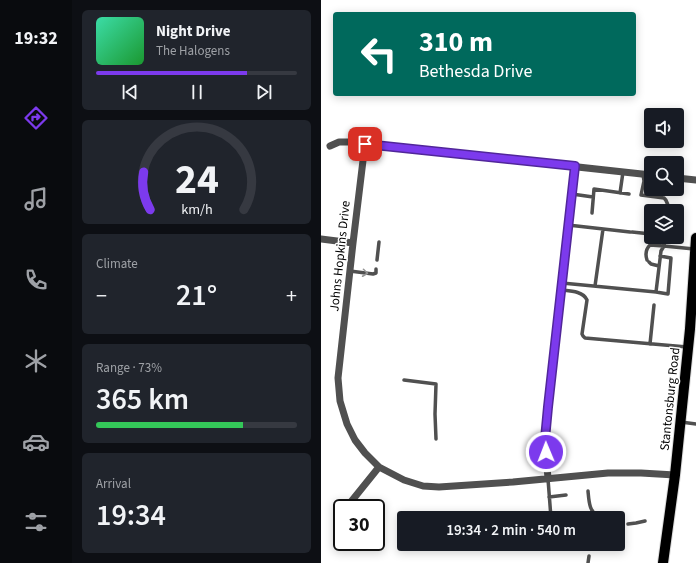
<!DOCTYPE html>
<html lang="en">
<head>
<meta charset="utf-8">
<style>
	:root { --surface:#171b24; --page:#20242c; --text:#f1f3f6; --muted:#9ea1a6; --line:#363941; --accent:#7c3aed }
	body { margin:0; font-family:"Source Sans 3",sans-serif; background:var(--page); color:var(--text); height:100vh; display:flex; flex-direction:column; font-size:15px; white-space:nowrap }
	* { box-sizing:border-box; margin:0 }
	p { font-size:13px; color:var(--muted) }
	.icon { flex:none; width:22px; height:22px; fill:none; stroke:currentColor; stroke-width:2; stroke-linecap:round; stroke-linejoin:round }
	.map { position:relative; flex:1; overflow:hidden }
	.drawer { display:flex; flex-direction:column; gap:10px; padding:10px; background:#0d0f14; width:249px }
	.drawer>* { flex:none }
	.banner { position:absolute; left:12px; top:12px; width:303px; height:84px; border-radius:4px; box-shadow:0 2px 10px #0003; background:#00695c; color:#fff; overflow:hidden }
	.tools { position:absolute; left:323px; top:108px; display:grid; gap:8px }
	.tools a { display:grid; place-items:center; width:40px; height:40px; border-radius:4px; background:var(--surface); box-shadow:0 2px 10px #0003; font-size:20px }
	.speed { position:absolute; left:12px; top:499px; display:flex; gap:8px; font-size:20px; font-weight:700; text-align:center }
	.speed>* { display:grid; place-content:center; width:52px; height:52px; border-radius:50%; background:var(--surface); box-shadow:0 2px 10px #0003; line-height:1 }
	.speed .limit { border:2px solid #111; border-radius:6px; background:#fff; color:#111 }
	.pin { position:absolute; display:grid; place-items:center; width:34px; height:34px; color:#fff; margin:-17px; border-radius:8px; box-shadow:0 2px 6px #0006 }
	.me { position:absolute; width:44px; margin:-22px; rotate:359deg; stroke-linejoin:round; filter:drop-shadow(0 0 3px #0008) }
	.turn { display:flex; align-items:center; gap:14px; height:84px; padding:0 20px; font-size:18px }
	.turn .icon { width:52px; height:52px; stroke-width:2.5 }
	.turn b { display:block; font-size:28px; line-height:34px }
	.big { font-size:30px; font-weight:600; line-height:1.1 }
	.drawer .widget { flex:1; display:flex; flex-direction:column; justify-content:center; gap:6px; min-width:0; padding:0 14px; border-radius:6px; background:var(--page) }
	.drawer .dial { align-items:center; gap:0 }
	.dial svg { height:104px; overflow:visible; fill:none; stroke:var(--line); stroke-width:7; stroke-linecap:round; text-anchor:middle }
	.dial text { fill:var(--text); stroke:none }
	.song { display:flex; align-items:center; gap:12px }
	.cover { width:48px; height:48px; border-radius:6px; background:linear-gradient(135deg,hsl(160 70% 55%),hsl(130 70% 35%)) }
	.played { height:4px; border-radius:2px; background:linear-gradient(90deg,var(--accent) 75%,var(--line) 75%) }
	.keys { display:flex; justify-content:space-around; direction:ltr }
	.heat { display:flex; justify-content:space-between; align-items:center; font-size:22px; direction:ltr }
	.charge { height:6px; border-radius:3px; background:linear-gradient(90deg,#34c759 73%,var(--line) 0) }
	.trip { position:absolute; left:76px; top:511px; width:228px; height:40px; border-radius:4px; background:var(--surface); box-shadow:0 2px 10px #0003; font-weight:600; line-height:40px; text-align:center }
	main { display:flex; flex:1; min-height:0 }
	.menu { display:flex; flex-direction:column; width:72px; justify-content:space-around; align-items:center; background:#090b0e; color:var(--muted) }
	.menu .icon { width:28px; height:28px }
	.menu .selected { color:var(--accent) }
	.menu b { font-size:18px; color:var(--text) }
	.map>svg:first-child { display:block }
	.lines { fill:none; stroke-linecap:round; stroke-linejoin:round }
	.primary-casing { stroke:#dbdbdb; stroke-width:12 }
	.service { stroke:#505050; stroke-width:3.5 }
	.minor { stroke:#505050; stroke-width:7 }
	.primary { stroke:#000; stroke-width:10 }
	.oneway { stroke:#969696 }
	.route-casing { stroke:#51269a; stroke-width:10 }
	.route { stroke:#7c3aed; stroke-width:7 }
	.labels { text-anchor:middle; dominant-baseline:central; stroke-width:3; stroke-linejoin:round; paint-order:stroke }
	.street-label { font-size:13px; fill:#000; stroke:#fff }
</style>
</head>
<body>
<main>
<nav class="menu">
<b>19:32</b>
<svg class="icon selected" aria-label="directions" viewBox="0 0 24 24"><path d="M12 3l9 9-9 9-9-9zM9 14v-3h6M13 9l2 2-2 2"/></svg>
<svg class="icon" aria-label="music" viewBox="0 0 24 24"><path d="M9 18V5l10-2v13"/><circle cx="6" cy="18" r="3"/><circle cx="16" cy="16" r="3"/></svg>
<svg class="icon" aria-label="phone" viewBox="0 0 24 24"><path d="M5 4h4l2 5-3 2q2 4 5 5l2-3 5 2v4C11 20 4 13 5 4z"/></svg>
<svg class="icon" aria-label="climate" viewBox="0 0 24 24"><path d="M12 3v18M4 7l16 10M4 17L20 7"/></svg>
<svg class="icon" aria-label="car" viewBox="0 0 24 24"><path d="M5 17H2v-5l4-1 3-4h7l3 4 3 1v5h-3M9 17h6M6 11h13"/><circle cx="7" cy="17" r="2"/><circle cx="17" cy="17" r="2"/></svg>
<svg class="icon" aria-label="filters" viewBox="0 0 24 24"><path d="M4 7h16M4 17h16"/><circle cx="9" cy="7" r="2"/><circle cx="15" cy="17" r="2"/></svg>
</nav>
<section class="drawer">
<div class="widget">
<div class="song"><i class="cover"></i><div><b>Night Drive</b><p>The Halogens</p></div></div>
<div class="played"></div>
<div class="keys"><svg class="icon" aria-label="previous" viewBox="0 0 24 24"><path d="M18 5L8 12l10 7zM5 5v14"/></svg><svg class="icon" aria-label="pause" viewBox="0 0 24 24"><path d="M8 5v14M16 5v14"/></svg><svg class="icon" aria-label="next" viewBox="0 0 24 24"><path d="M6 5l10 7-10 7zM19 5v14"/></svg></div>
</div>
<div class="widget dial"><svg viewBox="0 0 100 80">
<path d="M14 69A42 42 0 1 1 86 69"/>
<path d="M14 69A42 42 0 0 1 9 40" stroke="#7c3aed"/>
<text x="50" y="56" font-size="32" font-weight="700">24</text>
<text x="50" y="72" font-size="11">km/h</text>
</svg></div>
<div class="widget"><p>Climate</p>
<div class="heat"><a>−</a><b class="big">21°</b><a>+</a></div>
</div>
<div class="widget"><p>Range · 73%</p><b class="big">365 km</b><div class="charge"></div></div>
<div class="widget"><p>Arrival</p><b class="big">19:34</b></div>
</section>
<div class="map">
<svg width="375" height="563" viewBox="0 0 375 563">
	<rect width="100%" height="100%" fill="#fff"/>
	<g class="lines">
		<defs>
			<path id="primary" d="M342,563L354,475L369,329L375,238"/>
		</defs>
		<use href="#primary" class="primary-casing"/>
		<path class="service" d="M322,174L323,181L320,195L343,198C347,201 347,206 347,211
			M299,193L302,172
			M251,194L272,197
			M271,213L273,189L308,194
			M247,225L309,232
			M311,232L330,234
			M344,237L343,246L373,249
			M56,260L58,242
			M326,260C324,254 325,249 329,245L343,246L340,251L335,292L347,294L350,258L339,256
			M328,262L330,264L338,266
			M29,271L52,274L55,273V269
			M241,283L335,292
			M274,286L282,229
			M240,290C249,291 262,291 266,300L261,334L262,336L264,338L366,347
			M329,344L333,305
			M83,380L115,384L114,414L115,439
			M360,422L375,424
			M227,479L230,518
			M267,491C268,502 268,511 278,518
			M228,497L245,495
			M297,523H298
			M307,524L315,523L324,521
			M267,563L268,556"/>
		<path class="minor" d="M44,144L32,243L17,378L19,401L26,424L34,440L44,453L58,467L83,480L102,486L118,487L192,482L287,473H320L354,475
			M9,146L18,142H28L330,175
			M356,178L375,180
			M0,239L32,243
			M227,479L224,439L254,166
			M29,503L58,467"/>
		<use href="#primary" class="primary"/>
	</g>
	<defs><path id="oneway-chevron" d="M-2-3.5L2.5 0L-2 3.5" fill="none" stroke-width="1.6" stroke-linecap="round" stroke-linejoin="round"/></defs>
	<use class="oneway" href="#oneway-chevron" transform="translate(44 273) rotate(7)"/>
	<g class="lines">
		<defs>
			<path id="route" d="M44,144L254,166L227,407L224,439L225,452"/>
		</defs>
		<use href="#route" class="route-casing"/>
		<use href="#route" class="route"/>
	</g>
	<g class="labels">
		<g class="street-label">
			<text transform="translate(19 256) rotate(-84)">Johns Hopkins Drive</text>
			<text transform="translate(349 399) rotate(-84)">Stantonsburg Road</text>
		</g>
	</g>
</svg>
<div class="tools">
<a><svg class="icon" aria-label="sound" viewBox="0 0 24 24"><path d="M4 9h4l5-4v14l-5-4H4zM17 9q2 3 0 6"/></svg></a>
<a><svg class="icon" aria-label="search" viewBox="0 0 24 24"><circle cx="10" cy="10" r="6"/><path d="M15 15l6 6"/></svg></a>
<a><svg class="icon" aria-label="layers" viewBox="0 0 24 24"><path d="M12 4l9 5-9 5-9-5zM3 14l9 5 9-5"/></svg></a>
</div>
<div class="speed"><div class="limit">30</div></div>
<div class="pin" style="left:44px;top:144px;background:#d93025"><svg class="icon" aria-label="arrive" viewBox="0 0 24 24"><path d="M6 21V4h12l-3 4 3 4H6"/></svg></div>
<svg class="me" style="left:225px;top:452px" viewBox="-20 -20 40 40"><circle r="17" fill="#7c3aed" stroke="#fff" stroke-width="3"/><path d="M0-11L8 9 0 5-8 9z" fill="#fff"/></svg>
<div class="trip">19:34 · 2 min · 540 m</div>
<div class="banner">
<div class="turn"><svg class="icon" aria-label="left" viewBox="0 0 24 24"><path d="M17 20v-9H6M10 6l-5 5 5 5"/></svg><div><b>310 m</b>Bethesda Drive</div></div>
</div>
</div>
</main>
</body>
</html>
